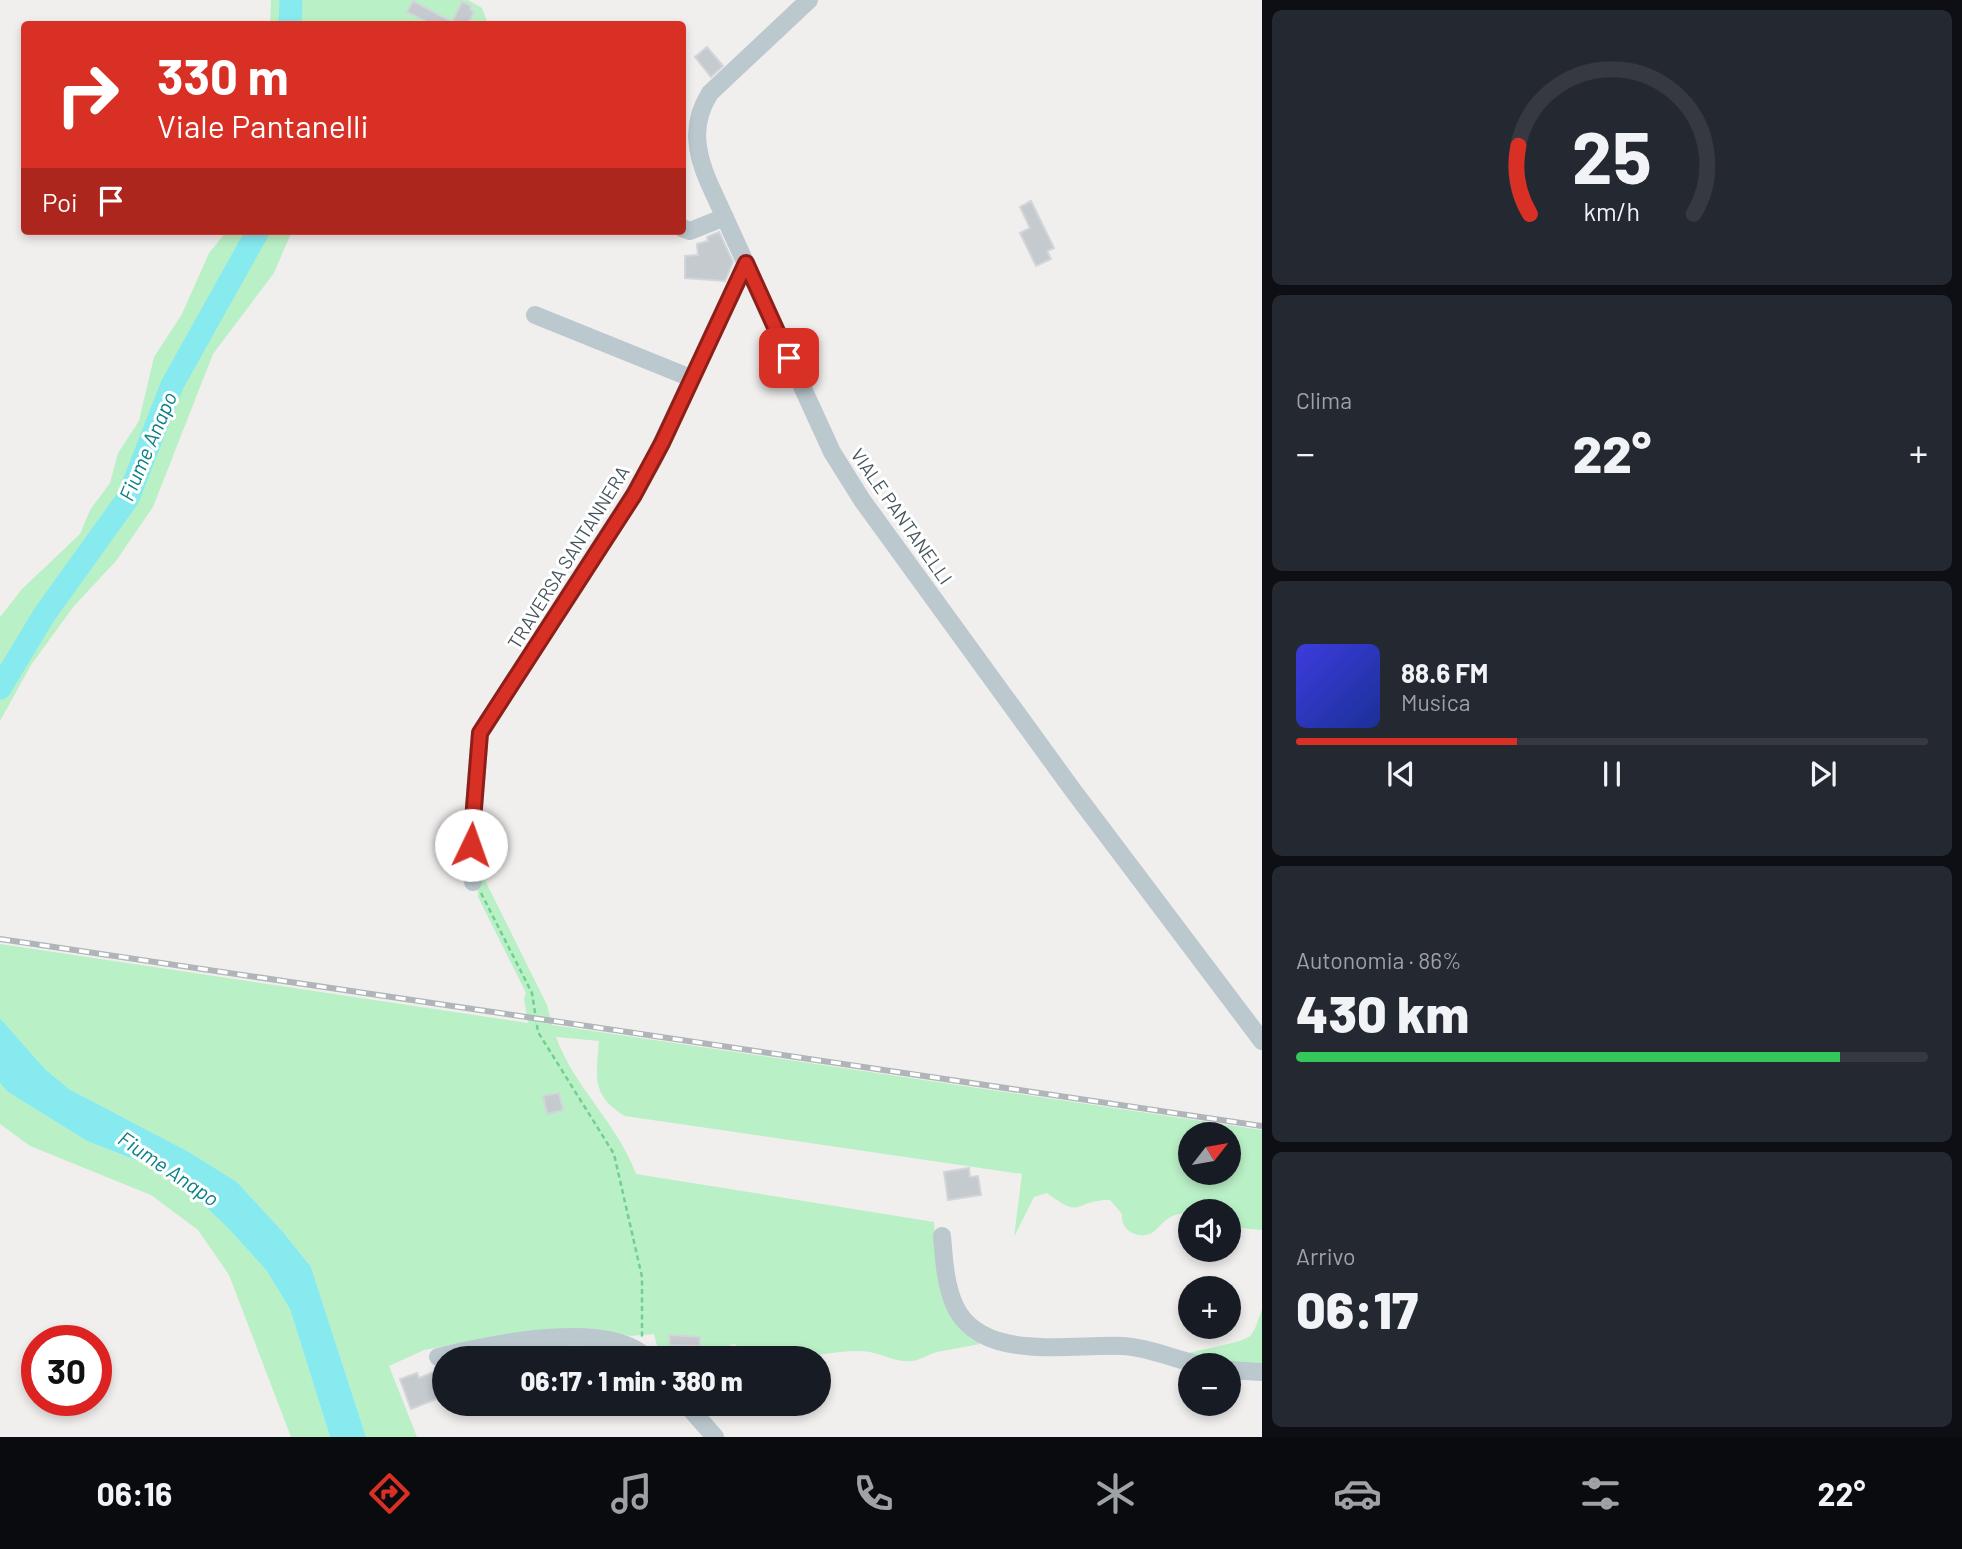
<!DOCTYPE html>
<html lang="it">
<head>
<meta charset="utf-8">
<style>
	:root { --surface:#171b24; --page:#242831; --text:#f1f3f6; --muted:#9ea1a6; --line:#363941; --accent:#d93025 }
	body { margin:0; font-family:Barlow,sans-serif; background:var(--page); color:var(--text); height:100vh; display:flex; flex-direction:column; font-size:26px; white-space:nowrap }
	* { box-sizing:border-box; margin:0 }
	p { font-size:23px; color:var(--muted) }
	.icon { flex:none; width:38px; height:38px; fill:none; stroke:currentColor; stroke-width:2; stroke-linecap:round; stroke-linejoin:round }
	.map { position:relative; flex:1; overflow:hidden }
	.panel { display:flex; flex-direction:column; gap:10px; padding:10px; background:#0d0f14; width:700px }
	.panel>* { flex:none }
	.top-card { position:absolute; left:21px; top:21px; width:665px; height:214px; border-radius:7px; box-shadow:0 4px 10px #0003; background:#d93025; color:#fff; overflow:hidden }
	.needle { width:46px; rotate:59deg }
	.fabs { position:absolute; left:1178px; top:1122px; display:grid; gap:14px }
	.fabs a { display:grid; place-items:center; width:63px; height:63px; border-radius:50%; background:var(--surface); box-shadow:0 4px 10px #0003; font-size:35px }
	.speed { position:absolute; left:21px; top:1325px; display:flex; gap:14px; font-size:35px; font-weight:700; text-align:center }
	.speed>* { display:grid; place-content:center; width:91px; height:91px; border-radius:50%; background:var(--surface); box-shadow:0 4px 10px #0003; line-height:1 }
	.speed .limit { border:10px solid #d22; background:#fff; color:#111 }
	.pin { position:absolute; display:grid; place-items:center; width:60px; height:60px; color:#fff; margin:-30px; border-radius:14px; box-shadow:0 4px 10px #0006 }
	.me { position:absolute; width:77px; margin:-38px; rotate:3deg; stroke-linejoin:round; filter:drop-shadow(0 0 5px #0008) }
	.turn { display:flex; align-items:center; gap:24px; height:147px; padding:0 21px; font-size:32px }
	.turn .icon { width:91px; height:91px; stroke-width:2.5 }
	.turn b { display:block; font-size:49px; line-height:60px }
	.then { display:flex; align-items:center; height:66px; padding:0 21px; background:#0003; gap:14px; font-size:26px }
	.big { font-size:52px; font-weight:800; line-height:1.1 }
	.panel .tile { flex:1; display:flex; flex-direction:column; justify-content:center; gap:10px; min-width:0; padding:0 24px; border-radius:10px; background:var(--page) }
	.panel .dial { align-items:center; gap:0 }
	.dial svg { height:182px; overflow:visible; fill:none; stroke:var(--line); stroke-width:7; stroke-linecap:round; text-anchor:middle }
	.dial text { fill:var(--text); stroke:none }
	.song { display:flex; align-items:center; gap:21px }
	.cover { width:84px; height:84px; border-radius:10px; background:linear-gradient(135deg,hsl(240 70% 55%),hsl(230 70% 35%)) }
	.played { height:7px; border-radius:4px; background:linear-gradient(90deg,var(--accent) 35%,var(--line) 35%) }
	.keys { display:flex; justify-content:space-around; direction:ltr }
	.heat { display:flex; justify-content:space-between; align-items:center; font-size:38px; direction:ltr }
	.charge { height:10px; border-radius:5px; background:linear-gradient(90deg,#34c759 86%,var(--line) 0) }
	.trip { position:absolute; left:432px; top:1346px; width:399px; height:70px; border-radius:35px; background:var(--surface); box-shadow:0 4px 10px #0003; font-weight:800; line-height:70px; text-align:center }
	.menu { display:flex; height:112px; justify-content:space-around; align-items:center; background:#090b0e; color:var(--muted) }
	.menu .icon { width:49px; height:49px }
	.menu .selected { color:var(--accent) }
	.menu b { font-size:32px; color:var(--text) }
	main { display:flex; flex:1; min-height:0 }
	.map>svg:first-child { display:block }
	.green { fill:#baf0c6; fill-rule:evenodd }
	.water { fill:#86eaef }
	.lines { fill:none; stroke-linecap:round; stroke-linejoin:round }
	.river { stroke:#86eaef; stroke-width:23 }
	.building { fill:#c5cace; stroke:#d2d5da; stroke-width:2 }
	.path { stroke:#71cf91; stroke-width:2.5; stroke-dasharray:5 3.5; stroke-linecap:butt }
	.minor { stroke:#bbc8ce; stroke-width:18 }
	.rail-casing { stroke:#b0b5b9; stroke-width:6 }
	.rail { stroke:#fff; stroke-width:3.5; stroke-dasharray:10; stroke-linecap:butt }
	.route-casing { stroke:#8d1f18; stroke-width:18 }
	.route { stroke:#d93025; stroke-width:12 }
	.labels { text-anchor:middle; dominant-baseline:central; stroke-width:6; stroke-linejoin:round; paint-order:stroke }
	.street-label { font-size:19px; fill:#45555c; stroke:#fff }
	.water-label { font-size:21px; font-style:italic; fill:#0a8186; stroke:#fff }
</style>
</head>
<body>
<main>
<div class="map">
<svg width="1262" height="1437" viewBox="0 0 1262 1437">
	<rect width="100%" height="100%" fill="#f1eeee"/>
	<path class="green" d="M271,0H468L482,8L488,24H270Z
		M227,231H292L274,273L213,354L153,507L116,561L74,606L31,665L0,721V617L22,589L80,534L90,510L110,483L118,453L139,421L154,357L182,314L209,253Z
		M488,733L479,846L482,874L547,1005L552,1025L1262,1130V1230L1229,1227L1228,1211H1190V1213C1182,1213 1175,1214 1169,1218C1162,1222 1158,1229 1152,1233C1137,1240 1120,1230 1122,1214L1110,1200C1072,1200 1084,1221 1047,1193L1034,1197L1014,1237L1022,1174L625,1116C591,1096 596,1076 599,1041L556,1037C574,1087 618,1124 636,1174L934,1222C937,1264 945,1316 980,1344C966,1347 951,1349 937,1352C929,1354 921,1360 912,1361C894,1363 878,1351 860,1351C814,1351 779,1371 734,1344L726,1347L720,1358H660L654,1334L630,1336L596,1329L471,1341L424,1350L389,1366L417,1437H366L311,1267L283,1232L237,1182L189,1152L69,1089L45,1069L0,1018V944L528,1023L524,999L526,993L478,897L476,849ZM1190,1134H1228V1172H1190Z
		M0,1083L8,1092L87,1141L147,1165L189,1191L229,1229L266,1270L290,1309L330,1437H291L229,1275L198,1230L151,1195L30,1146L0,1124Z
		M1262,1309V1365L1230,1364L1186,1354C1200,1349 1244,1343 1251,1335C1256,1329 1259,1317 1262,1309Z"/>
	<path class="water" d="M0,1018L45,1069L69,1089L189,1152L237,1182L283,1232L311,1267L366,1437H330L290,1309L266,1270L229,1229L189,1191L148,1165L87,1141L8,1092L0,1083Z"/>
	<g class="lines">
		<path class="river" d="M290,24L291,0
			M0,688L44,615L128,498L172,385L258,231"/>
	</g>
	<path class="building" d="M413,1L452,22L462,2L471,6L470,9L474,12L468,24H431L407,12Z
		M707,47L723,66L711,77L695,57Z
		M1031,201L1054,248L1047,251L1051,259L1036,266L1020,233L1030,228L1020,207Z
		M719,232L733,262L725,281L685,278V256L698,255L697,244L708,241L707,237Z
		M559,1093L563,1110L547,1114L543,1096Z
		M969,1168L970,1177L978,1176L981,1195L948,1200L944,1172Z
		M669,1335L700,1337V1346L670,1345Z
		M442,1369L444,1396L411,1409L400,1379L417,1373L419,1378Z"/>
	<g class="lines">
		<path class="path" d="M481,893L532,993L538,1032L614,1154L642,1277V1338"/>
		<path class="minor" d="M809,0L710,93C691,123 695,151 709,183L832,452L862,500L1072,789L1262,1041
			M682,228L690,231L725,217
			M535,315L691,378
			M473,882L471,845L480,733L634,494L655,457L746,263
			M942,1236C944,1259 945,1282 954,1304C980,1364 1071,1343 1124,1346C1151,1348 1176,1360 1202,1365
			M438,1357C488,1345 608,1318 647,1358
			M1228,1370L1262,1372
			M686,1404L715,1437"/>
		<defs>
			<path id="rail" d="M0,939L1262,1126"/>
		</defs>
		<use href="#rail" class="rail-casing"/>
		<use href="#rail" class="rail"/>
	</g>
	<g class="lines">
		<defs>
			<path id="route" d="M471,845L480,733L634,495L662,443L746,263L789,358"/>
		</defs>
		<use href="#route" class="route-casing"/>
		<use href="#route" class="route"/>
	</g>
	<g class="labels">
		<g class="street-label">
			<text transform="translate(902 516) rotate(55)">VIALE PANTANELLI</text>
			<text transform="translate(568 557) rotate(-58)">TRAVERSA SANTANNERA</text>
		</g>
		<g class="water-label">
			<text transform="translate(147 446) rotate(-67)">Fiume Anapo</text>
			<text transform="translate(169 1168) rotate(34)">Fiume Anapo</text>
		</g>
	</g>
</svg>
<div class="fabs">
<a><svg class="needle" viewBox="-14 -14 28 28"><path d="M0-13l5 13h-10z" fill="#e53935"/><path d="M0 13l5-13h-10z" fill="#9ea1a6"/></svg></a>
<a><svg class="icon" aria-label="sound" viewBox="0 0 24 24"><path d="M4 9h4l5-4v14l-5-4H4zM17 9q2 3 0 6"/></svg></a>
<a>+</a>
<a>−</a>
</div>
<div class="speed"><div class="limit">30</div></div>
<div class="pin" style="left:789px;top:358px;background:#d93025"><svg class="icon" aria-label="arrive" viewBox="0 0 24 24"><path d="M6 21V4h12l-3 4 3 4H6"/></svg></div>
<svg class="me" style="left:471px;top:845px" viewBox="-20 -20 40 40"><circle r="19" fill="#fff"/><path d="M0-13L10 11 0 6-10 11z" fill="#d93025"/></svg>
<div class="trip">06:17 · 1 min · 380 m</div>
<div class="top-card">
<div class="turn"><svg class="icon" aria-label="right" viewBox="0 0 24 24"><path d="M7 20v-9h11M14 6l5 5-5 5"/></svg><div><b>330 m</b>Viale Pantanelli</div></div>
<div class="then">Poi<svg class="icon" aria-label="arrive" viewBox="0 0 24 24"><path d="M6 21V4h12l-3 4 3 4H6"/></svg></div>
</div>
</div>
<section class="panel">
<div class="tile dial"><svg viewBox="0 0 100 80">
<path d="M14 69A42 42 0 1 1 86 69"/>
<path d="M14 69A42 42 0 0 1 9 39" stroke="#d93025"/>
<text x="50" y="56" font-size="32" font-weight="700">25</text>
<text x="50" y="72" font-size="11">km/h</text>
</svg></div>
<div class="tile"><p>Clima</p>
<div class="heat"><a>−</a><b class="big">22°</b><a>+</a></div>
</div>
<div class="tile">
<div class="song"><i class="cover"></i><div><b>88.6 FM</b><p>Musica</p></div></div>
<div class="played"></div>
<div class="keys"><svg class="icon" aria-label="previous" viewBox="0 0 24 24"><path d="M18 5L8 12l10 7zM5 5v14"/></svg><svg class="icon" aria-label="pause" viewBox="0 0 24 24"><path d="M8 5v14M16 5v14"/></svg><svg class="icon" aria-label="next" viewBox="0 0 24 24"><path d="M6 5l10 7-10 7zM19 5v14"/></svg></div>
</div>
<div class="tile"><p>Autonomia · 86%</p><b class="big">430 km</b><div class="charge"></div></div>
<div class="tile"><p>Arrivo</p><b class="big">06:17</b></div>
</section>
</main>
<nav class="menu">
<b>06:16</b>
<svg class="icon selected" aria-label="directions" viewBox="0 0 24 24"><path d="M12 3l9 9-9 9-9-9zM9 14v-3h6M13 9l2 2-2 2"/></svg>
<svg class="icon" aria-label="music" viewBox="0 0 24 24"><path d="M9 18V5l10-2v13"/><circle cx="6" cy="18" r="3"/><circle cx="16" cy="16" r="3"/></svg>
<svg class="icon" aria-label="phone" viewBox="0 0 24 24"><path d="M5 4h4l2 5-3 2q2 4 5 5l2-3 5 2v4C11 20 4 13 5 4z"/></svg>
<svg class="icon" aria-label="climate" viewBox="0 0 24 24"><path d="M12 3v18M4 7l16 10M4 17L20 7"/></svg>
<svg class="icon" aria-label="car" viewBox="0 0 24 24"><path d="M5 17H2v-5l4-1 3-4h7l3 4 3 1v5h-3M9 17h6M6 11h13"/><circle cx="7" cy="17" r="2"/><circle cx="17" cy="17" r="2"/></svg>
<svg class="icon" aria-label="filters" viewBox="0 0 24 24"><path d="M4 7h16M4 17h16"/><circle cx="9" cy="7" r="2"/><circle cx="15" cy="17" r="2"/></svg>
<b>22°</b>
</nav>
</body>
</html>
